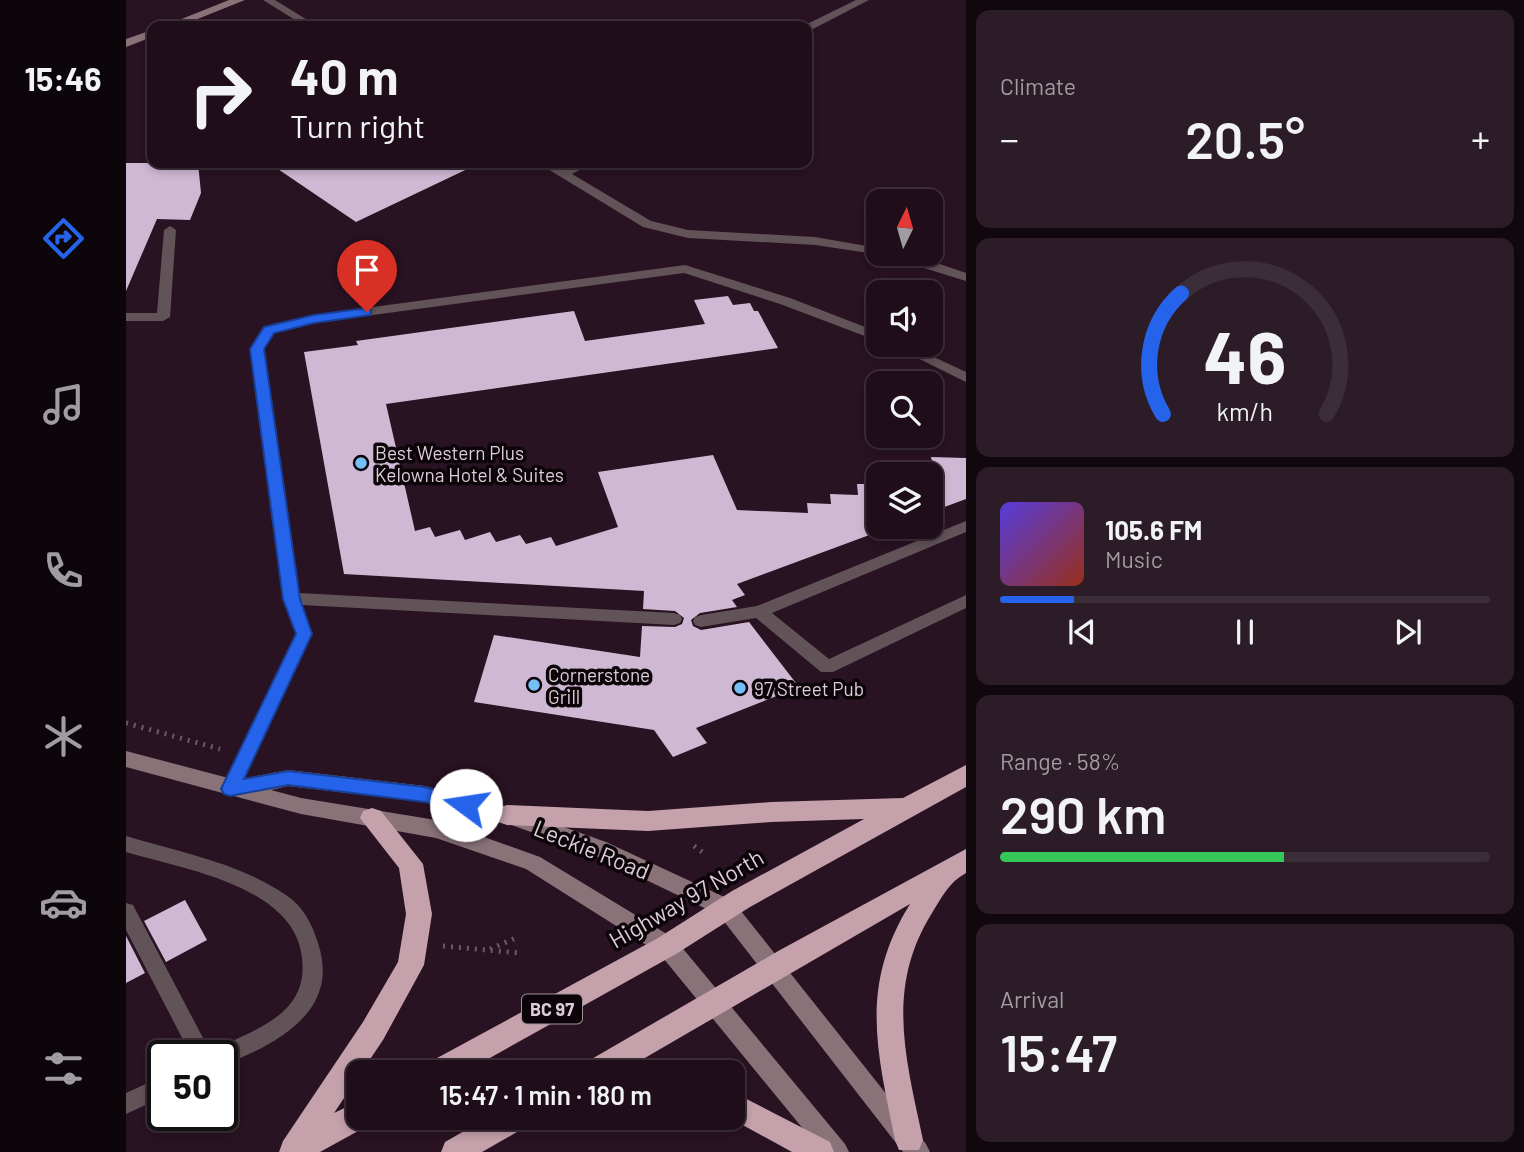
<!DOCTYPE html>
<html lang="en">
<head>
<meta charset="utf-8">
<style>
	:root { --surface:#1f0e1a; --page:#2c1c27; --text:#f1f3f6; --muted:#a19ca2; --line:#3c2e39; --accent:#2563eb }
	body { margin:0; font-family:Barlow,sans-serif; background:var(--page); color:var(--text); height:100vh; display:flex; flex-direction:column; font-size:26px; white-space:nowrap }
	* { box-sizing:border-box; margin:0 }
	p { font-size:23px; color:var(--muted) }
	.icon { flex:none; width:38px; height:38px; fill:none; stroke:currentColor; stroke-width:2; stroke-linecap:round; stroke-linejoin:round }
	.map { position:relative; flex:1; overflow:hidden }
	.panel { display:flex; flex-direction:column; gap:10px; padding:10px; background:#11080e; width:558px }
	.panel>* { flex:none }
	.top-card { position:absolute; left:21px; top:21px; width:665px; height:147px; border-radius:14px; box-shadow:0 4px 10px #0003,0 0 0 2px var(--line); background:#1f0e1a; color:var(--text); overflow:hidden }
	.needle { width:46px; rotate:5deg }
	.fabs { position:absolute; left:740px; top:189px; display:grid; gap:14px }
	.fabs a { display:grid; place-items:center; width:77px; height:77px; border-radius:14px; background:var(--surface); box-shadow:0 4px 10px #0003,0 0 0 2px var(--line); font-size:35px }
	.speed { position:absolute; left:21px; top:1040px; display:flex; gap:14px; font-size:35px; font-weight:700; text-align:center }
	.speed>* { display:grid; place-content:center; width:91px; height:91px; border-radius:50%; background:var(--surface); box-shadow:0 4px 10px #0003,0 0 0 2px var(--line); line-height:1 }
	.speed .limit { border:4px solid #111; border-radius:10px; background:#fff; color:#111 }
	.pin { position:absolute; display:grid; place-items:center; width:60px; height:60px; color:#fff; margin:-72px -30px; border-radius:50% 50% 50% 0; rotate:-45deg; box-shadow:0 0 7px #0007 }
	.pin .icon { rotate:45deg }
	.me { position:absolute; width:77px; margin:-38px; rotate:284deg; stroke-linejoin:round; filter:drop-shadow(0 0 5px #0008) }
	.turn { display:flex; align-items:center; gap:24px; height:147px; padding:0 28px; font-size:32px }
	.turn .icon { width:91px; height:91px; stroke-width:2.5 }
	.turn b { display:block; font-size:49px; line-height:60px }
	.big { font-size:52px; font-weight:600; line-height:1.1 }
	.panel .widget { flex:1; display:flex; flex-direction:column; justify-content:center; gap:10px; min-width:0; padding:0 24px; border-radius:14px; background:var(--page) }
	.panel .dial { align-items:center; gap:0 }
	.dial svg { height:182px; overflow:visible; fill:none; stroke:var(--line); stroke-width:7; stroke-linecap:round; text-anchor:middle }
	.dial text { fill:var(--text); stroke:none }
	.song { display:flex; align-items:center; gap:21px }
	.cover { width:84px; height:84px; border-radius:10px; background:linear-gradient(135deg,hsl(250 70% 55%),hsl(10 70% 35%)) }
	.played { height:7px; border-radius:4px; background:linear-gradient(90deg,var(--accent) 15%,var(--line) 15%) }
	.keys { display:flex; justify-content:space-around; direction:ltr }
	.heat { display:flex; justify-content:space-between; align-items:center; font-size:38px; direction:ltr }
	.charge { height:10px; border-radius:5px; background:linear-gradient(90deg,#34c759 58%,var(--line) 0) }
	.trip { position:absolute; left:220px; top:1060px; width:399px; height:70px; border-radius:14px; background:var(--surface); box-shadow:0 4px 10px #0003,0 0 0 2px var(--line); font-weight:600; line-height:70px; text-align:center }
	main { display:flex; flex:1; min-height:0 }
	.tab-bar { display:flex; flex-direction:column; width:126px; justify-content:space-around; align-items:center; background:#0c060a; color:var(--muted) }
	.tab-bar .icon { width:49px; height:49px }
	.tab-bar .active { color:var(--accent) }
	.tab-bar b { font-size:32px; color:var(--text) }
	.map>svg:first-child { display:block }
	.building { fill:#cfb8d4 }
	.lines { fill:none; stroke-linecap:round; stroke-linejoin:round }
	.path { stroke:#6e5a67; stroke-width:5; stroke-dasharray:2 6; stroke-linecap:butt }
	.lane { fill:#615357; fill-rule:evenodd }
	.secondary { fill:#897278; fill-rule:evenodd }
	.highway { fill:#c5a1ab; fill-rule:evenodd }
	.route { fill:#2563eb; stroke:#184099; stroke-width:2 }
	.poi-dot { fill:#74c0f6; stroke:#0b0408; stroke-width:2.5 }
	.labels { text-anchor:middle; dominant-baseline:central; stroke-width:7; stroke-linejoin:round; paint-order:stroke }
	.shield { fill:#0b0408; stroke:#9e9199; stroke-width:2 }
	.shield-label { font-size:18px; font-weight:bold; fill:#ddcdd7 }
	.poi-label { font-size:19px; fill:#ddcdd7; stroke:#0b0408; text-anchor:start }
	.near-street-label { font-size:23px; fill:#ddcdd7; stroke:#0b0408 }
</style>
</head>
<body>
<main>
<nav class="tab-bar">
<b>15:46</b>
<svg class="icon active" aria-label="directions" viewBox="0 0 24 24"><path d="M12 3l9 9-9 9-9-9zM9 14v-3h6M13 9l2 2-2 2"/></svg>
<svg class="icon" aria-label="music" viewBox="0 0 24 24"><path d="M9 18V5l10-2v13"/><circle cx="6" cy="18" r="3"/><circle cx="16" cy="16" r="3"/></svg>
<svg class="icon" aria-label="phone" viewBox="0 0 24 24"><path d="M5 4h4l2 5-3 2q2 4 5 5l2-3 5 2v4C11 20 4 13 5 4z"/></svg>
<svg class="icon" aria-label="climate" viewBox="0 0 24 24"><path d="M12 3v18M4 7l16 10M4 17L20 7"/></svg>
<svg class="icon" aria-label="car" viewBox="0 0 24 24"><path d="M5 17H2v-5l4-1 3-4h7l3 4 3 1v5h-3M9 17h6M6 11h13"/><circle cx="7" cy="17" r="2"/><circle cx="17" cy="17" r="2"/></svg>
<svg class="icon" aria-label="filters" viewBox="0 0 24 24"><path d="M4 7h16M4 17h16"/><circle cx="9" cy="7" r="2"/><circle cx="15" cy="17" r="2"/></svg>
</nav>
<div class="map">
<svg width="840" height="1152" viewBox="0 0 840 1152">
	<rect width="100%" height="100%" fill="#291222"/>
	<path class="building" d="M0,163H72L75,193L64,220L31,219L0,291Z
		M143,163H354L230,222Z
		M602,296L607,305L624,303L628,311H632L652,348L260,404L289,531L304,527L309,537L334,530L339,540L364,532L370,542L394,535L400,544L425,537L430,546L492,527L472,472L587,455L611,510L682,513L681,503L705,504L704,494L732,495L731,484H752V527H765L611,584L619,595L606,600L611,607L574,613L565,620L567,626L575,630L623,622L673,687L570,728L581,743L547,757L528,730L348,702L368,635L514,657L516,626L549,627L556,624L558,618L549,611L517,609L518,591L218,574L178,352L232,345L230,341L448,311L459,341L579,324L568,300Z
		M805,457L840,458V499L805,512V474H783L782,465L807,466Z
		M59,900L81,940L40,962L18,921Z
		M0,936L19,973L0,983Z"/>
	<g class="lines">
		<path class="path" d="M0,723L94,749
			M568,846L579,854
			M317,946L393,953
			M364,949L392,937"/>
		<path class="lane" d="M137,0H149L191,26H179Z
			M730,0H743L685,30L681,31V26H677Z
			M412,163H426L437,169L451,163H466L446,174L525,221L562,230L689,237L752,248V254H785L840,273V281L756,255L689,245L562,238L517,227Z
			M44,226L50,230L44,317L37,321H0V313H31L38,230Z
			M559,265L664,298L752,332V341L654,304L558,273L188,323L148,333L138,349L173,593L548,613L554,615L556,619L554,623L548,625L176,605L186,634L110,794L104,796L98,794L95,789L170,634L158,599L124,349L138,327L188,315Z
			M765,345H782L840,372V382Z
			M840,521V532L646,613L703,659L840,595V608L707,672H695L630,618L575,627L569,625L567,621L569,617L575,615L631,606Z
			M0,836C54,852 113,863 160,895C177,906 186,924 192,943C215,1012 150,1044 96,1066V1055H65L0,930V903L7,905L86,1055L89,1049C130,1029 183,1014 176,958C169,886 57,869 0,852Z
			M37,1076V1097L0,1114V1093Z"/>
		<path class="secondary" d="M103,0H119L54,26H38Z
			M26,30V37L0,47V39Z
			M0,751L110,780L162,770L299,786L381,807L480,842L607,901L800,1144L804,1152H777L593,915L466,854L380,823L299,802L162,786L145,790L175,798L310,820L414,857L549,939L719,1144L723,1152H696L533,953L400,869L310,838L175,814L0,767Z"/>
		<path class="highway" d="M840,765V787L624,907L550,954L337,1073H296L300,1064L532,938L606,891L738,819L645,822L522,831L381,825L372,822L369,815L372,808L381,805L522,811L645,802L777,798Z
			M246,808L255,811L297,864L306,914L298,965L257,1040L208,1113L233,1101V1118H246L243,1125L194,1152H153L157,1141L237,1022L272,962L280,914L273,868L234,818L237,811Z
			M840,849V873C823,882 816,897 806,913C759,988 780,1059 797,1140L793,1150H773L769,1140C751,1051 733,986 784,904L493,1073H453L457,1064L654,950Z
			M607,1092L704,1142L708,1152H666L604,1118H607Z
			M361,1118H402L398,1128L356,1152H315L319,1142Z"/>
	</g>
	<path class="route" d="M241,308L245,309V315L188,323L148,333L138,349L174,599L186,634L118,779L162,771L299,787L346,799L349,805L346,810L340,812L299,802L162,785L104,796L98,794L95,789L170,634L157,599L124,349L138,327L188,315Z"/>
	<g class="poi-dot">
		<circle cx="235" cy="463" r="7"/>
		<circle cx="408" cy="685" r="7"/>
		<circle cx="614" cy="688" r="7"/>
	</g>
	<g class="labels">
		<rect class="shield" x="396" y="994.5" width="60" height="29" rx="5"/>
		<g class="shield-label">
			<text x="426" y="1009">BC 97</text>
		</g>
		<g class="poi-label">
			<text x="249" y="452">Best Western Plus<tspan x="249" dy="22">Kelowna Hotel &amp; Suites</tspan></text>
			<text x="422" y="674">Cornerstone<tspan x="422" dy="22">Grill</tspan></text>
			<text x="628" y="688">97 Street Pub</text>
		</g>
		<g class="near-street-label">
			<text transform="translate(466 849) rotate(22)">Leckie Road</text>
			<text transform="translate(560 898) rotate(-30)">Highway 97 North</text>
		</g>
	</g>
</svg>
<div class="fabs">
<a><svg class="needle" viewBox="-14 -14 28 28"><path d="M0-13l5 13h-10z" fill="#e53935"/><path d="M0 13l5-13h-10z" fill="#a19ca2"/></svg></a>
<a><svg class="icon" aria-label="sound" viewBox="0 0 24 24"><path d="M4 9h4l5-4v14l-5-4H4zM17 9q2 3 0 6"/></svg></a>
<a><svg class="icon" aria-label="search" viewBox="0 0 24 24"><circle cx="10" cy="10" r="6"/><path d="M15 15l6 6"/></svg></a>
<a><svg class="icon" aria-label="layers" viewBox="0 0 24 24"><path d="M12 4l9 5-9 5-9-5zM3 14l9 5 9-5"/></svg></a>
</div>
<div class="speed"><div class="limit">50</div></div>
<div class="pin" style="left:241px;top:312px;background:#d93025"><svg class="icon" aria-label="arrive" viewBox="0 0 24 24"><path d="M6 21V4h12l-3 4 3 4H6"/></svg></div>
<svg class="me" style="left:340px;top:805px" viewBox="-20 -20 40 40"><circle r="19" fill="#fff"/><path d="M0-13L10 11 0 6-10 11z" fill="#2563eb"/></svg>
<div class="trip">15:47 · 1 min · 180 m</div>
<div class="top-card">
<div class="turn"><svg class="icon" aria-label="right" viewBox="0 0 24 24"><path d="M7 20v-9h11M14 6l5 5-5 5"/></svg><div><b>40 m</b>Turn right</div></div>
</div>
</div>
<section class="panel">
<div class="widget"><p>Climate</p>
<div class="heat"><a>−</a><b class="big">20.5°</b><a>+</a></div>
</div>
<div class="widget dial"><svg viewBox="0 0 100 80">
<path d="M14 69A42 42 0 1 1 86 69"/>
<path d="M14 69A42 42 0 0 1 22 16" stroke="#2563eb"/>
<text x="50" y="56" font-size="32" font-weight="700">46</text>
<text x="50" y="72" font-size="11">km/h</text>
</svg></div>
<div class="widget">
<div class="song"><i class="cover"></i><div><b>105.6 FM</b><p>Music</p></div></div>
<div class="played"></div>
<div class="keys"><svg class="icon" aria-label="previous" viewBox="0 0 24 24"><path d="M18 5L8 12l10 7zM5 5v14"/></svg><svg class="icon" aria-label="pause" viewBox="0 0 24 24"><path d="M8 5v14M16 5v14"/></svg><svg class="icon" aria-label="next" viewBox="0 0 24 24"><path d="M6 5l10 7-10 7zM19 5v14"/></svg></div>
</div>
<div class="widget"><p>Range · 58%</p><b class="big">290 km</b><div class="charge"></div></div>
<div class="widget"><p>Arrival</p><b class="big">15:47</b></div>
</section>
</main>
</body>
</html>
